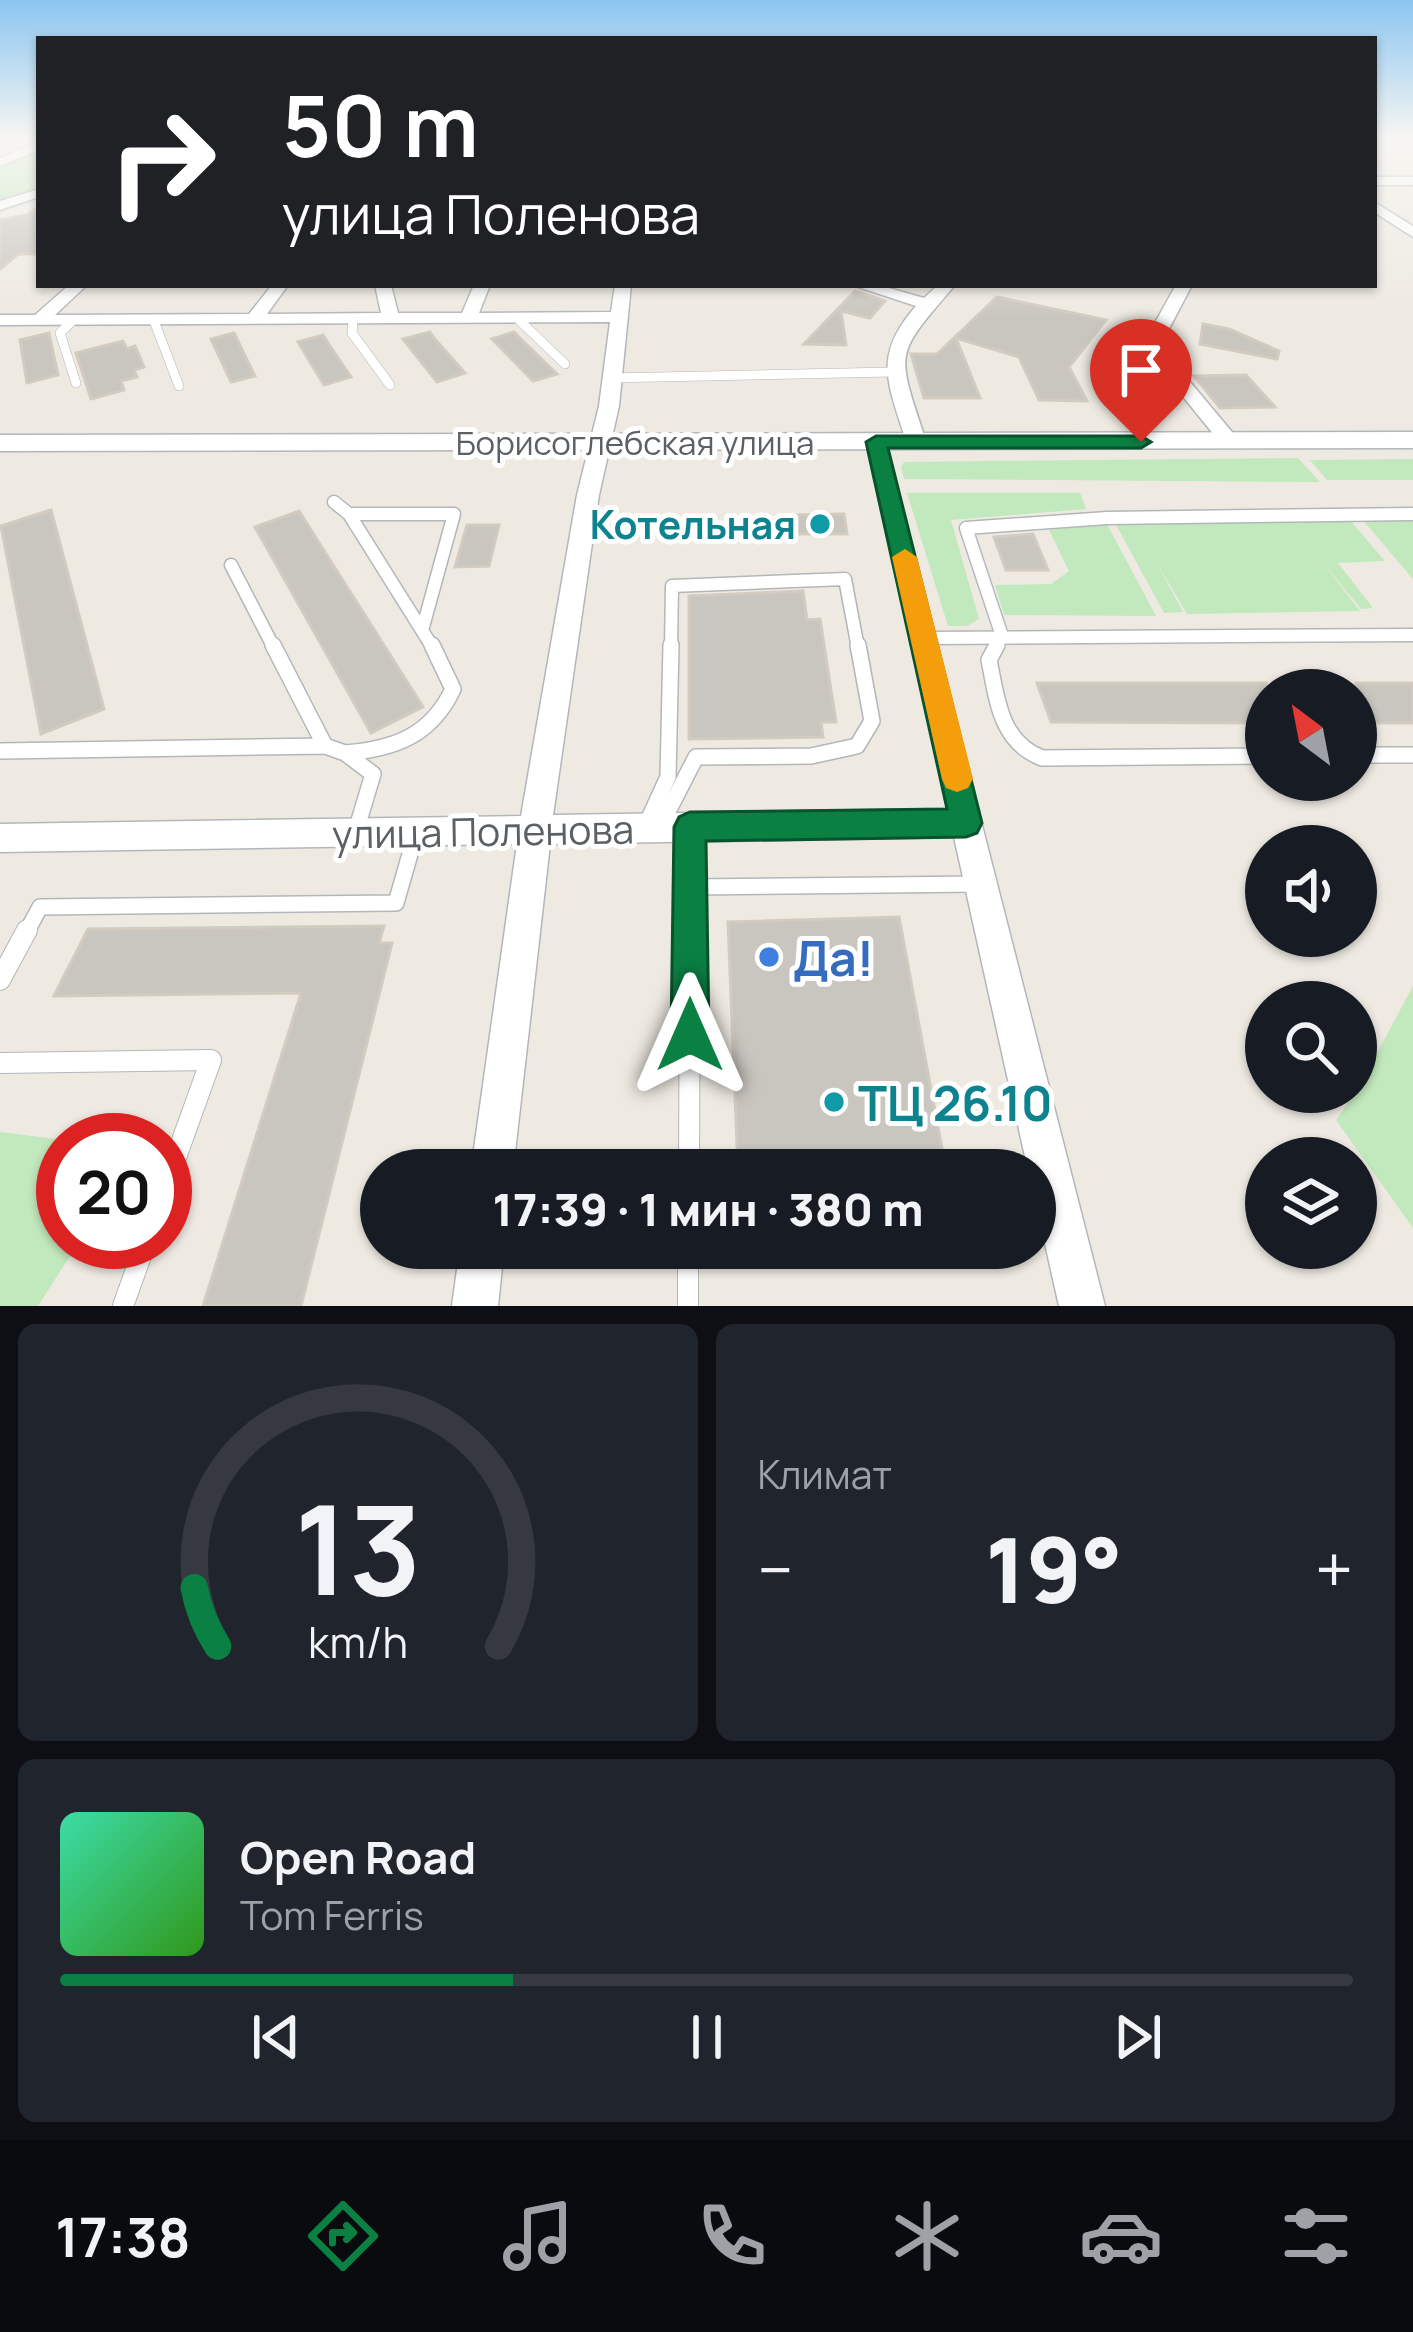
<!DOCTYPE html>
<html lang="ru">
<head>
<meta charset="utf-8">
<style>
	:root { --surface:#171b24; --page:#20242c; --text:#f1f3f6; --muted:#9ea1a6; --line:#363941; --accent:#0b8043 }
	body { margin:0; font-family:Manrope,sans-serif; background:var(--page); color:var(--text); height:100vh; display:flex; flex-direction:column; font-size:45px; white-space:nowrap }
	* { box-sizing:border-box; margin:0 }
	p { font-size:39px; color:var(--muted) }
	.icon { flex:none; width:66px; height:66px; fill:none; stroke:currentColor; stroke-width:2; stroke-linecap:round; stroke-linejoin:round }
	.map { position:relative; height:1306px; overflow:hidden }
	.drawer { display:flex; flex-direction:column; gap:18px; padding:18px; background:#0d0f14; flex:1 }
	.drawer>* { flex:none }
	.guide { position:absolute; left:36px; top:36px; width:1341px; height:252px; border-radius:0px; box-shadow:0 3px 9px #0004; background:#202124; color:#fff; overflow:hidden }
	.needle { width:78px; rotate:328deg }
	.fabs { position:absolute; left:1245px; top:669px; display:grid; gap:24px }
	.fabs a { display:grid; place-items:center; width:132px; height:132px; border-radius:50%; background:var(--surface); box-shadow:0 3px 9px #0004; font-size:60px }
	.speed { position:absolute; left:36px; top:1113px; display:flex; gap:24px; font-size:60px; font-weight:700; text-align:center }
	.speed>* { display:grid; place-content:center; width:156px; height:156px; border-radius:50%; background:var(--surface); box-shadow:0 3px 9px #0004; line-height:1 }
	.speed .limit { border:18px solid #d22; background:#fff; color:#111 }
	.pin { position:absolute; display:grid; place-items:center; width:102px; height:102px; color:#fff; margin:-123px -51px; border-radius:50% 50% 50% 0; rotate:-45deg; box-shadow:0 0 12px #0007 }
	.pin .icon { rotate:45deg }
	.me { position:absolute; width:132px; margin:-66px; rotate:0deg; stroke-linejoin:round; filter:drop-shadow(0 0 9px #0008) }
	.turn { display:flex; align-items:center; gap:42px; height:252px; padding:0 48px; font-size:54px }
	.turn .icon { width:156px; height:156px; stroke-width:2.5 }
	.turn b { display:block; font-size:84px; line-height:102px }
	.big { font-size:90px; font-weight:800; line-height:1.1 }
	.drawer .tile { flex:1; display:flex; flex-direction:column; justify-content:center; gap:18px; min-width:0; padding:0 42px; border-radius:18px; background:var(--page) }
	.drawer .dial { align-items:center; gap:0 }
	.dial svg { height:312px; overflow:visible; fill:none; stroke:var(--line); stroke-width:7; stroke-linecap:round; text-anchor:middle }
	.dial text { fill:var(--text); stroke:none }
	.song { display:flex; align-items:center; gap:36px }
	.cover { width:144px; height:144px; border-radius:18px; background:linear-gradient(135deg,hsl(160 70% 55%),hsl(110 70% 35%)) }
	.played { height:12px; border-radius:6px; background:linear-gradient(90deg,var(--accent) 35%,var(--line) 35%) }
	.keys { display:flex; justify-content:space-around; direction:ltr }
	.heat { display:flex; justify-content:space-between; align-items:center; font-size:66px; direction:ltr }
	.drawer .tiles { flex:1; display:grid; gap:18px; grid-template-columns:1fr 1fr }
	.tile:last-child { grid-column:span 2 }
	.trip { position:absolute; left:360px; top:1149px; width:696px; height:120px; border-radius:60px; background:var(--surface); box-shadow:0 3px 9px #0004; font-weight:800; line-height:120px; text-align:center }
	.tab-bar { display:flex; height:192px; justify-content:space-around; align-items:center; background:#090b0e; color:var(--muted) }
	.tab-bar .icon { width:84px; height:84px }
	.tab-bar .active { color:var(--accent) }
	.tab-bar b { font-size:54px; color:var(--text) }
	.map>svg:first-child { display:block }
	.green { fill:#c2e8bd }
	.building { fill:#c9c5bf; stroke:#d3cbc0; stroke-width:3 }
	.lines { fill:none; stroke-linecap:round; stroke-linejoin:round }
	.service-far3-casing { stroke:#b3b6ba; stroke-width:10 }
	.service-far2-casing { stroke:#b3b6ba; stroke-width:15 }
	.service-far1-casing { stroke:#b3b6ba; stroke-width:18 }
	.service-casing { stroke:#b3b6ba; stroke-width:22 }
	.minor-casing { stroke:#b3b6ba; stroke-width:3 }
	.tertiary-casing { stroke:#b3b6ba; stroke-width:3 }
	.service-far3 { stroke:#fff; stroke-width:9 }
	.service-far2 { stroke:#fff; stroke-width:12 }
	.service-far1 { stroke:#fff; stroke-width:15 }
	.service { stroke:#fff; stroke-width:20 }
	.minor { fill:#fff; fill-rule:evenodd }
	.tertiary { fill:#fff; fill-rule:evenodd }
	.route { fill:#0b8043; stroke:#07532c; stroke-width:3 }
	.slow { fill:#f59e0b }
	.culture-dot { fill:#0f9aa8; stroke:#fff; stroke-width:4.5 }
	.shop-dot { fill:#3f7fe0; stroke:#fff; stroke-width:4.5 }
	.labels { text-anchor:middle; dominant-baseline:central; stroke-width:10; stroke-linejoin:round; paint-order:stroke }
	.far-street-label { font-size:33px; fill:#5a6064; stroke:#fff }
	.culture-label { font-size:39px; font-weight:bold; fill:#0d838f; stroke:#fff; text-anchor:end }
	.street-label { font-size:39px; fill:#5a6064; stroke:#fff }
	.near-shop-label { font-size:48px; font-weight:bold; fill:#366cbe; stroke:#fff; text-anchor:start }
	.near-culture-label { font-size:48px; font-weight:bold; fill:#0d838f; stroke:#fff; text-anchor:start }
</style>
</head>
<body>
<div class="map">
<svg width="1413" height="1306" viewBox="0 0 1413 1306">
	<rect width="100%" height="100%" fill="#eeeae2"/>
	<path class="green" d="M39,148V189L0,203V167Z
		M1298,458L1320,482L904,479L901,467L904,462Z
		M1413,459V480H1327L1310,460Z
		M907,493H1080L1086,509L951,520L979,619L967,626H948Z
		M1361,518H1413V579Z
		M1350,520L1385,561L1338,563L1373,608L1361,609L1320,559L1360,611L1187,614L1155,560L1183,612L1164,613L1115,523Z
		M1107,524L1156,616L1004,615L995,585L1051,584L1069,571L1049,530Z
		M1413,986V1228L1336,1120L1356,1092Z
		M0,1132L64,1140L63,1242H79L38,1306H0Z"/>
	<path class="building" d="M39,207V254H18L0,269V220L27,215Z
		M855,291L885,301L870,318L841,311L846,345L804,344Z
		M997,297L1106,320L1069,367L1087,401L1039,400L1019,357L956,338L980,398H924L911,354H937Z
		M1203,324L1229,329L1279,351L1277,359L1200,344Z
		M430,332L434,338L465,373L437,382L403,339Z
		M514,332L524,342L557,374L533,381L492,339Z
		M49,333L58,375L27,383L20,340Z
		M234,333L255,376L231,382L211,339Z
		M323,335L330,346L351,377L324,385L298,342Z
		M123,341L127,349L135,346L144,367L134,370L137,377L121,381L124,390L91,399L76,353Z
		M1246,375L1275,407L1220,408L1194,376Z
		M51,510L104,709L41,734L1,526Z
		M299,511L423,707L371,733L255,527Z
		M844,514L847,534H797L794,515Z
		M467,525H499L489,566L455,567Z
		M1033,534L1048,570H1006L994,537Z
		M803,591L807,620L820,619L836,722H821L823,737L689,739V596Z
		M1037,683H1266V723L1051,722Z
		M1356,683H1413V723H1356Z
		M899,917L946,1170H738L728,922Z
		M384,926L379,943H392L301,1306H203L301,993L54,996L88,929Z"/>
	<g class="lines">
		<defs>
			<path id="service-far3" d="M73,320L60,333L76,383
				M519,320L565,364
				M154,321L179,386
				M353,321L352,333L390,385
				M610,378L892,372"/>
			<path id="service-far2" d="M334,502L349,514L433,648
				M349,514H454L423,627
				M231,565L274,648
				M922,638L1413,635
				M671,648L672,586L845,579L858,648
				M995,648L1002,636L966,528L1107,518L1413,514"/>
			<path id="service-far1" d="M273,645L325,746
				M997,645L989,660C997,699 1000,742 1042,758L1266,756
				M0,751L325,746L345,753L373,774L355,834
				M345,753C394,749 431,736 453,689L432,645
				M1356,755H1413
				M645,827L668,777L671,645
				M660,827L696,757L811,756L857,746L872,721L858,645
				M691,887L980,884
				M26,933L40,907L396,903L416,833
				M690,933V827"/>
			<path id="service" d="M0,980L27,930
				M0,1063L211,1060L165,1188
				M689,1170L690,930
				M688,1248V1306
				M123,1306L146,1242"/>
			<path id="minor" d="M39,142V150L0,166V158Z
				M1374,177H1413V185H1374Z
				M39,189V197L0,210V201Z
				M1374,202L1413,226V237L1374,212Z
				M69,285H87L55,315L249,314L272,285H288L267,314L381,313L375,285H391L398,313H462L474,285H490L479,313L611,312L615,285H631L619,406L599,495L553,815L948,809L866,442L876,436L883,438L1105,1306H1059L1035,1199V1170H1028L954,837L550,844L513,1170H471L517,844L0,852V824L521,816L577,495L599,406L610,322L0,325V315H35Z
				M852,285H878L924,298L938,285H955C893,358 896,349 926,441L923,445L916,447L906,441C888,383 872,356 916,306Z
				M1176,285H1192L1160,346L1237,438V446H1223L1142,346Z
				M460,1248H504L498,1306H452Z"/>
			<path id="tertiary" d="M1413,432V448L0,451V435Z"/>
		</defs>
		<use href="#service-far3" class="service-far3-casing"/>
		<use href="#service-far2" class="service-far2-casing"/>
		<use href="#service-far1" class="service-far1-casing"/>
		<use href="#service" class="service-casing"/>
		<use href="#minor" class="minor-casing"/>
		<use href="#tertiary" class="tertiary-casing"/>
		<use href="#service-far3" class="service-far3"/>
		<use href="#service-far2" class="service-far2"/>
		<use href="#service-far1" class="service-far1"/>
		<use href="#service" class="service"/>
		<use href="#minor" class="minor"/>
		<use href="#tertiary" class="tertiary"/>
	</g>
	<linearGradient id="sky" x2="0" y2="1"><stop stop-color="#8bc6f1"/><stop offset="0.43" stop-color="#f7f6f2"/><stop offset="1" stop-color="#f7f6f2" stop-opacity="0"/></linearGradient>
	<rect width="1413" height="320" fill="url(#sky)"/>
	<path class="route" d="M876,436H1141L1151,442L1141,448H888L982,823L977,833L966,837L706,841L709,1035L704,1049L690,1054L676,1049L671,1035L674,827L679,817L690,812L947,809L866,442Z"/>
	<path class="slow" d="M905,549L917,557L973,779L968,788L957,792L946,788L942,779L892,557Z"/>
	<g class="culture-dot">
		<circle cx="820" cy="524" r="12"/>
		<circle cx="834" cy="1102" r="12"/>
	</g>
	<circle class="shop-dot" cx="769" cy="957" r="12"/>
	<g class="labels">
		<g class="far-street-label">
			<text x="635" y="442">Борисоглебская улица</text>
		</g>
		<g class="culture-label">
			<text x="796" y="524">Котельная</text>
		</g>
		<g class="street-label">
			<text transform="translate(483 831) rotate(-1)">улица Поленова</text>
		</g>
		<g class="near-shop-label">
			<text x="793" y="957">Да!</text>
		</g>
		<g class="near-culture-label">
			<text x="858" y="1102">ТЦ 26.10</text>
		</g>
	</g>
</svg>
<div class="fabs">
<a><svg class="needle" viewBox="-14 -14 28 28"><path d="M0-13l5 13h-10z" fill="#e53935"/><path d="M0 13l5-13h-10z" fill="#9ea1a6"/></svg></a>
<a><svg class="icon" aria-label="sound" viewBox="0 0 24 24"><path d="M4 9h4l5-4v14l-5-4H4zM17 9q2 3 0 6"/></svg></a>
<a><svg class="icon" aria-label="search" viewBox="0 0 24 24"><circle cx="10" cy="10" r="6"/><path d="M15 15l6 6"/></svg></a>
<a><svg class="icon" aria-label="layers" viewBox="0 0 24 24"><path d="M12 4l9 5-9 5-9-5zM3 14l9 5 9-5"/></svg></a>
</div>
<div class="speed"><div class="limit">20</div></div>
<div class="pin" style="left:1141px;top:442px;background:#d93025"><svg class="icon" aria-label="arrive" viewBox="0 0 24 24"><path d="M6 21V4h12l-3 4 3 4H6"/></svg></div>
<svg class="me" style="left:690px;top:1035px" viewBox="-20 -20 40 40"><path d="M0-17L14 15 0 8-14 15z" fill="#0b8043" stroke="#fff" stroke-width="4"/></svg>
<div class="trip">17:39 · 1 мин · 380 m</div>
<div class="guide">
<div class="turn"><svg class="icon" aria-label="right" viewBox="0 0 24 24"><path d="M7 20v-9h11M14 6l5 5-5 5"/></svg><div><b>50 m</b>улица Поленова</div></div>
</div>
</div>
<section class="drawer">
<div class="tiles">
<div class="tile dial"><svg viewBox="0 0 100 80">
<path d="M14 69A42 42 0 1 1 86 69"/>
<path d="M14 69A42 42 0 0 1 8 54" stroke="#0b8043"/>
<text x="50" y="56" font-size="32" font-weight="700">13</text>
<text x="50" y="72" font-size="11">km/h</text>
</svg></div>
<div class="tile"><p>Климат</p>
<div class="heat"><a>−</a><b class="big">19°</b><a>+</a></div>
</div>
<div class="tile">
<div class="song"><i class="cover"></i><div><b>Open Road</b><p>Tom Ferris</p></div></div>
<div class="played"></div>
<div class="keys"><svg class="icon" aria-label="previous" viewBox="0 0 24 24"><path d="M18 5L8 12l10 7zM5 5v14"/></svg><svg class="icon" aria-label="pause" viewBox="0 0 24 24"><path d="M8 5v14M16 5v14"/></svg><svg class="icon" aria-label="next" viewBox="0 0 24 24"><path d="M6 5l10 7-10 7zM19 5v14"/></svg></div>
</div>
</div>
</section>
<nav class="tab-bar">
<b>17:38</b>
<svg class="icon active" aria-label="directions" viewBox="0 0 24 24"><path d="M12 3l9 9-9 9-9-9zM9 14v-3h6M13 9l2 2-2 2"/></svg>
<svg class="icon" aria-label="music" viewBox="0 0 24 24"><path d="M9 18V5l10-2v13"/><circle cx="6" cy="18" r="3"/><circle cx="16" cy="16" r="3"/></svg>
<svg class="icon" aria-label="phone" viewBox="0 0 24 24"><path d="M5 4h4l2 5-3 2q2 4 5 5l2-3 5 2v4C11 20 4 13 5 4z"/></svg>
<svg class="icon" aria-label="climate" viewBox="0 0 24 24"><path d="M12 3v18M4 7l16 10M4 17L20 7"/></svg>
<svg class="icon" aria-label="car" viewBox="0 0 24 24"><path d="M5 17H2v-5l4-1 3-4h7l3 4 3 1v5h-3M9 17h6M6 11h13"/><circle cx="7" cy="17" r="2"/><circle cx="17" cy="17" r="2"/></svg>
<svg class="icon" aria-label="filters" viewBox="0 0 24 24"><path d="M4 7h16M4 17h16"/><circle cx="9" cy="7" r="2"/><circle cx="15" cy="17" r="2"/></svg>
</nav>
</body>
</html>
